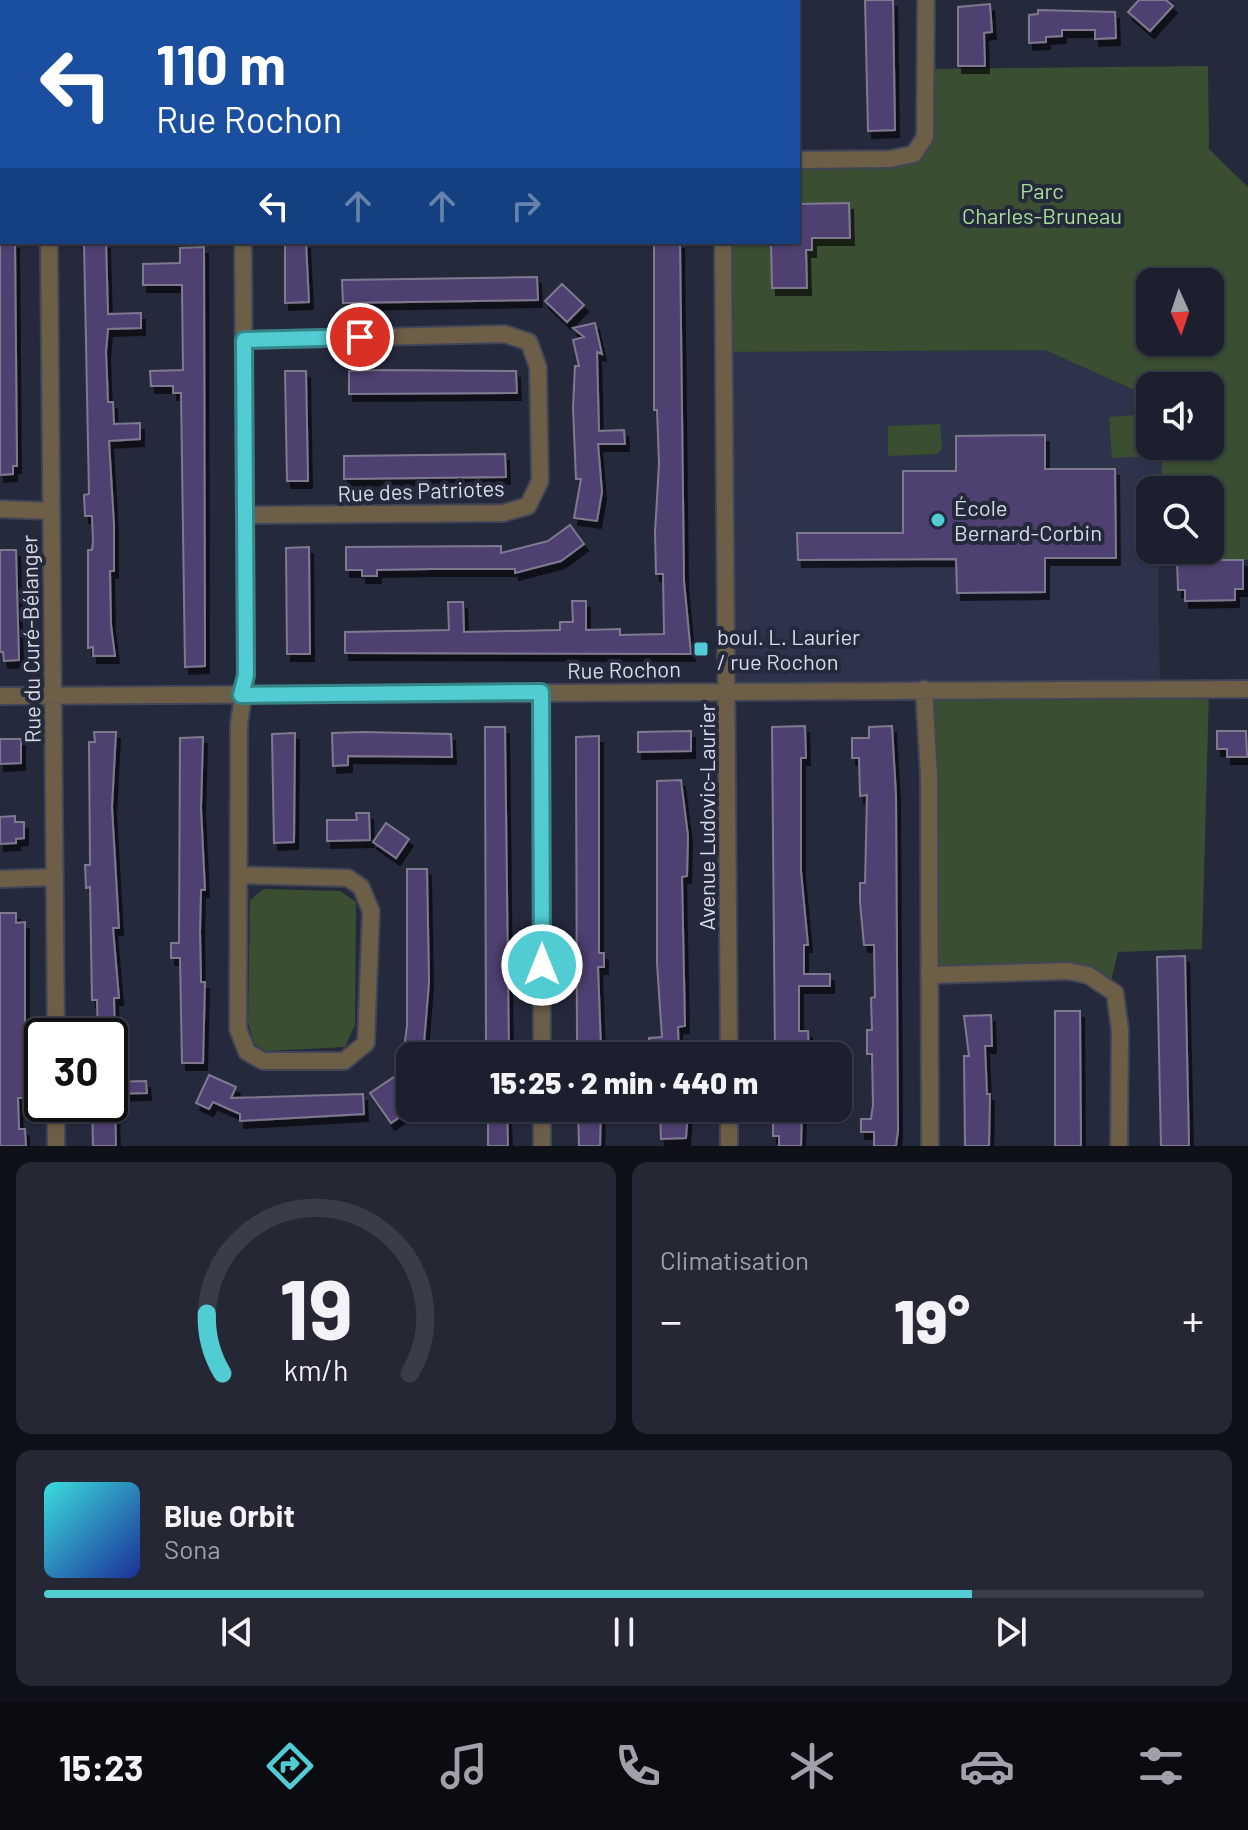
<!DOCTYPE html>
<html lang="fr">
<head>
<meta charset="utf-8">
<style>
	:root { --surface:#1c1f2d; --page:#252735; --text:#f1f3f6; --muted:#a0a2aa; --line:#3a3d49; --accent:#51ccd2 }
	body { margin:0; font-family:Barlow,sans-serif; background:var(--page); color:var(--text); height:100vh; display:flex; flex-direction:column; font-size:30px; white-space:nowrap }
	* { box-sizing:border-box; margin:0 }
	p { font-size:26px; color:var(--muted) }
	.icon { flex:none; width:44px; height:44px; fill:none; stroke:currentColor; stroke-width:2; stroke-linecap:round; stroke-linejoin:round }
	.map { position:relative; height:1146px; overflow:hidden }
	.sheet { display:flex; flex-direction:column; gap:16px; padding:16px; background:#0f1119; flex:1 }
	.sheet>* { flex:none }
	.hud { position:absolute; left:0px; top:0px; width:800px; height:244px; box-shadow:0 2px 6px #0004,0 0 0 2px var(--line); background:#1a4fa0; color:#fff; overflow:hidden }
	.needle { width:52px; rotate:177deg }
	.fabs { position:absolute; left:1136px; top:268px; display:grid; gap:16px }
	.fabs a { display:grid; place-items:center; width:88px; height:88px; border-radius:16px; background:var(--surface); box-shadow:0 2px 6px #0004,0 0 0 2px var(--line); font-size:40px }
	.speed { position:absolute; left:24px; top:1018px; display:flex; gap:16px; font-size:40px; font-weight:700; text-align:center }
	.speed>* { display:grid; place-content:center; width:104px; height:104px; border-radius:50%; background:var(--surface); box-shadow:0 2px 6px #0004,0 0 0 2px var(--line); line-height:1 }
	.speed .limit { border:4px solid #111; border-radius:12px; background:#fff; color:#111 }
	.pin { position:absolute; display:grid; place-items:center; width:68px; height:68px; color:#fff; margin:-34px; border:4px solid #fff; border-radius:50%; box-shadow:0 2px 8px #0007 }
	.me { position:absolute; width:88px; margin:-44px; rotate:0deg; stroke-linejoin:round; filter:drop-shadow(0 0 6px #0008) }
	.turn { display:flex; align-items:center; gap:28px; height:168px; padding:0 24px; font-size:36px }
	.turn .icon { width:104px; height:104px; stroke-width:2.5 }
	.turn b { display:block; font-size:56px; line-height:68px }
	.lanes { display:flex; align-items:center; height:76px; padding:0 24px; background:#0003; justify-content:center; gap:40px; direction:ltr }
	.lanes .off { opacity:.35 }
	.big { font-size:60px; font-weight:800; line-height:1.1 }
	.sheet .tile { flex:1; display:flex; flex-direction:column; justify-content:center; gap:12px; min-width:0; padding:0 28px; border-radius:16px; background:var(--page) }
	.sheet .dial { align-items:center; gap:0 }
	.dial svg { height:208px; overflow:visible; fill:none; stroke:var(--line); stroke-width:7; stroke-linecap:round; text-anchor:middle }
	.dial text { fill:var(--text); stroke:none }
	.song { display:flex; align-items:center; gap:24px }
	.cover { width:96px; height:96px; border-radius:12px; background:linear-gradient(135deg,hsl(180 70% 55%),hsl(230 70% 35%)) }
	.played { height:8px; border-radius:4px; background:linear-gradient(90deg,var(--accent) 80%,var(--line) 80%) }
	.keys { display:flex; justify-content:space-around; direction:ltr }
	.heat { display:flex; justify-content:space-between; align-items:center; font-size:44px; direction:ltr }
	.sheet .tiles { flex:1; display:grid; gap:16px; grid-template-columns:1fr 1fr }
	.tile:last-child { grid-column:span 2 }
	.trip { position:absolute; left:396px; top:1042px; width:456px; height:80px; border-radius:16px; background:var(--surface); box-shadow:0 2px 6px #0004,0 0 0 2px var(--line); font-weight:800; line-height:80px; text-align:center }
	.tab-bar { display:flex; height:128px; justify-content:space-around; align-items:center; background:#0b0c12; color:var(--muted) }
	.tab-bar .icon { width:56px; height:56px }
	.tab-bar .selected { color:var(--accent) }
	.tab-bar b { font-size:36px; color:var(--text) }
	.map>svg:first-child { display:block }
	.built { fill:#2d334b }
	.green { fill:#3a4e32; fill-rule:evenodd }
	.building { fill:#4f3f72; stroke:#7f7990; stroke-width:2; filter:url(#shadow) }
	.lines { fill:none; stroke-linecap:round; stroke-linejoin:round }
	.street-casing { stroke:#414557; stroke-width:20 }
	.street { stroke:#6c5e47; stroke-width:16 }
	.route-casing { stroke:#358588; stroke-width:20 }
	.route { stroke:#51ccd2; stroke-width:14 }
	.poi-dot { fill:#51ccd2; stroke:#25293c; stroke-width:3 }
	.labels { text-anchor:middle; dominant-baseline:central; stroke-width:8; stroke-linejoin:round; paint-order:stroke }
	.park-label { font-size:22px; fill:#a9df94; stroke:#25293c }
	.street-label { font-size:22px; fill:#d7dbe7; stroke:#25293c }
	.poi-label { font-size:22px; fill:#d7dbe7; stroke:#25293c; text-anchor:start }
</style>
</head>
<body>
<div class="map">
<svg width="1248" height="1146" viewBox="0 0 1248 1146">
	<defs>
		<filter id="shadow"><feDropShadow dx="4" dy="7" stdDeviation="0" flood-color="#0009"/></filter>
	</defs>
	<rect width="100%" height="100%" fill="#25293c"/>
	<path class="built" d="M1045,350L1150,397V446H1162V490H1150V550H1163L1158,574L1160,689L728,690L726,352Z"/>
	<path class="green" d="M1208,66L1209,149L1248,187V560H1178L1177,565L1163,566V550H1210V490H1162V446H1210V386H1150V397L1045,350L726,352L723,242H798V160L890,159L925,137L926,69ZM1150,282H1210V342H1150Z
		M1150,414L1153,456L1112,458L1109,417Z
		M940,424L942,447L938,454L888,456V426Z
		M927,689L1209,690L1202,949L1118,952L1109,989L1089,976L933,975Z
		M264,889L340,891L356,902L355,1025L345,1047L266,1051L254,1044L248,1022L250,900Z"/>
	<path class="building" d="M865,0H893L895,130L868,131Z
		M1139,0H1166L1173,6L1150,31L1128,12Z
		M990,4L992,32L984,33L985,66H958V7Z
		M1038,10L1115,12L1116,38L1095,39V30H1062V36L1046,37V42L1029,43V15L1038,14Z
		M849,203L850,238H812V250H806L807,288H772L771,242H798V204Z
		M0,242H15L17,466H13V474L0,475Z
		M84,242H106L108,314L141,313V328L108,329L106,352L108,402H113L114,424L140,423V439L109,441L114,525V571H110L111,625L115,656H93V647L88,648V550H92L93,541L92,516H85L84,495L89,494Z
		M285,242H306L309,302L285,303Z
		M654,242H680L684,581L691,654L345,653V632L449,630L448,602H463L464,632L560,630V622H573L572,601H586V630L620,629V635L664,634L663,574H656L655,533L659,463L657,410H654Z
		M204,247L205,666L185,667L181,393H173V386H151L150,371L183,370L182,285H143V264L180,263V248Z
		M537,277L538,300L343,303L342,280Z
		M562,284L584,305L567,322L545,301Z
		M595,323L602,354L597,352L599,431L624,430L625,444H598L602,492L597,521L574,518L581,479H576L573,408L575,366H579L573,340L584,337L573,328Z
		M379,370L516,371L517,393L349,394V371Z
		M285,371H306L308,481H287Z
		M1045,435V469H1115L1116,558H1045V592L957,593L956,559L798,560L797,533H903V471H956V436Z
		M505,454L506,477L344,479V456Z
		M570,525L584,544L561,561L515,573V569H431L377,570V576H362V570H346V547L501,546V553L548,541Z
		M309,547L310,654H287L286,548Z
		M0,550H16L19,660L4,661L3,652H0Z
		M1177,560H1243V589H1235V600L1185,601V590H1178Z
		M805,726L806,758H801V871L808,945H804V974H830V986H799V1031H808L809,1055L775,1056L772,727Z
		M892,726L896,795L898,1131L896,1146H874V1132H861V1119H871L873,1105L872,1054H867V1030H872L871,998L875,997L874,945H864L860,902V883H865L867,795L860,796L859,758H852V738H869V727Z
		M485,727H505L509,1056H486Z
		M691,731V751L638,752V732Z
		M1217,731H1246L1247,757H1227V749H1217Z
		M94,732H116L112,807L119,928H113L119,998H114L115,1036H98L97,1000H92L90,887L86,888L85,865H90L89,742H95Z
		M363,732L451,734L452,757L348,756V765L333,766L332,733Z
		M295,733L294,842L274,843L272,734Z
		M599,736V953H604V967H598L601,1048H577L576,737Z
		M203,737L201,808L205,890H201L200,931L201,982H205L203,1063H182L180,958H171V943H179L180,738Z
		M0,739H21V763L0,764Z
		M681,780L688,836L687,876L682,877L685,1026L678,1027L679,1056H649V1038L662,1037L657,963V781Z
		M356,813H369L370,840L327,841V820H357Z
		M15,816V822H24V838L16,839V843L0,844V817Z
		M386,823L409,839L396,858L373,842Z
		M407,869H427L429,982L423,1056H403L407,1026Z
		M0,913H16V923L25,922V1067L23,1098H18L19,1129H25L26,1146H0Z
		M1185,956L1189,1146H1161L1157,957Z
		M1055,1011H1080L1081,1146H1055Z
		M991,1015L992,1046H985L987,1094H990L989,1146H965L964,1056H969L964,1016Z
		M400,1073L410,1089V1110L391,1123L370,1093Z
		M209,1075L236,1087L231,1098L363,1094L364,1114L240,1121V1114L213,1102L209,1109L196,1103Z
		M146,1081L147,1093L110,1094V1082Z
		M92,1104H115L116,1146H93Z
		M488,1108H507L508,1146H488Z
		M578,1108H601L600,1146H579Z
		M777,1108H802L801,1146H779V1136H773V1116H777Z
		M688,1111L686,1138L661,1139L660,1112Z"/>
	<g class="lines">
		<defs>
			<path id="street" d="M156,0L157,2
				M370,0L371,2
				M725,2V0
				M0,110L2,113
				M798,160L890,159L914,154L925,137L926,0
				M49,242L56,1036
				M723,242L729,1056
				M244,340L505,334L529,342L538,367L540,481L528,506L503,513L245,515
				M0,509L50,511
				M924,689L929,776L930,1146
				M541,692L542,1056
				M0,696L1248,689
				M239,875L348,878L361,887L371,911L366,1043L344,1061H263L247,1052L238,1029L239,724L246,675L243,242
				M0,879L55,877
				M929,975L1068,971L1088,975L1115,993L1120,1030L1119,1146
				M56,1104V1146
				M542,1108V1146
				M729,1108V1146"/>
		</defs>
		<use href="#street" class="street-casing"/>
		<use href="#street" class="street"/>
	</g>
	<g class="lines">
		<defs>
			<path id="route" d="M360,337L244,340L246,675L241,695L541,692L542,965"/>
		</defs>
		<use href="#route" class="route-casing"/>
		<use href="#route" class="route"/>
	</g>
	<g class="poi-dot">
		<circle cx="938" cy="520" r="8"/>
		<rect x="693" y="641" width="16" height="16" rx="4"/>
	</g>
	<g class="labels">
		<g class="park-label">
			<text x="1042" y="190">Parc<tspan x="1042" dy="25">Charles-Bruneau</tspan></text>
		</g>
		<g class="street-label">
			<text transform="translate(421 490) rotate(-2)">Rue des Patriotes</text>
			<text transform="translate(30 639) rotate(-91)">Rue du Curé-Bélanger</text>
			<text transform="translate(624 669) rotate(-1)">Rue Rochon</text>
			<text transform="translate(706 817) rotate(-90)">Avenue Ludovic-Laurier</text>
		</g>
		<g class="poi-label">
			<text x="954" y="507">École<tspan x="954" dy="25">Bernard-Corbin</tspan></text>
			<text x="717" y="636">boul. L. Laurier<tspan x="717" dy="25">/ rue Rochon</tspan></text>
		</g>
	</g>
</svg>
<div class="fabs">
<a><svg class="needle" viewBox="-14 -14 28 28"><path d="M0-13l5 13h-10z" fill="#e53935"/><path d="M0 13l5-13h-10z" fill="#a0a2aa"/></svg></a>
<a><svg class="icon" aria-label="sound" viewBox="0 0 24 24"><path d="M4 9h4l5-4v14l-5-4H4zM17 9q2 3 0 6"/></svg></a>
<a><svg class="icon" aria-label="search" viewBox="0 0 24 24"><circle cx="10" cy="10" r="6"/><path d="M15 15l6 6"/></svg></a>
</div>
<div class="speed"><div class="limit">30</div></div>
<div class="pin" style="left:360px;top:337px;background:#d93025"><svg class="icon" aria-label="arrive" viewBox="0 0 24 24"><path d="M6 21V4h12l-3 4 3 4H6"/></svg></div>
<svg class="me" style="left:542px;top:965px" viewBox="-20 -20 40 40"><circle r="17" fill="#51ccd2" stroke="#fff" stroke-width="3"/><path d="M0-11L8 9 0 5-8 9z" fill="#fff"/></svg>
<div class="trip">15:25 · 2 min · 440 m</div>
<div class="hud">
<div class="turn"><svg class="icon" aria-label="left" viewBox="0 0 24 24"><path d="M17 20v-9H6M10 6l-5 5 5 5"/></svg><div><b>110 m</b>Rue Rochon</div></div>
<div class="lanes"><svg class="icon" aria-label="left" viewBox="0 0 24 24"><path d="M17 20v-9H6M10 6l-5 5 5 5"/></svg><svg class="icon off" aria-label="ahead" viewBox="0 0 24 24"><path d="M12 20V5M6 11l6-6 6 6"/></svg><svg class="icon off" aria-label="ahead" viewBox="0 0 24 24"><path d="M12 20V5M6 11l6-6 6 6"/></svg><svg class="icon off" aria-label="right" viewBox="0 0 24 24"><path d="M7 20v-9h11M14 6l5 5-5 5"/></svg></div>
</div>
</div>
<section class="sheet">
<div class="tiles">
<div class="tile dial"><svg viewBox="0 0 100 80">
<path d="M14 69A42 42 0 1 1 86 69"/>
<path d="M14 69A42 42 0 0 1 8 46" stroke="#51ccd2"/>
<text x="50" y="56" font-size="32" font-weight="700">19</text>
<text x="50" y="72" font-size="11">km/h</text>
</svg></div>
<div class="tile"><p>Climatisation</p>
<div class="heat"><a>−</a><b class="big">19°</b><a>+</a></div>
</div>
<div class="tile">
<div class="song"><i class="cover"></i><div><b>Blue Orbit</b><p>Sona</p></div></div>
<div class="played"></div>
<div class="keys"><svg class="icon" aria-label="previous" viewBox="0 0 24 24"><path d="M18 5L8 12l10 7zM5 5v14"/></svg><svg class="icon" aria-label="pause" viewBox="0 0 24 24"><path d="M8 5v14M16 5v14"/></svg><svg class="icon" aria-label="next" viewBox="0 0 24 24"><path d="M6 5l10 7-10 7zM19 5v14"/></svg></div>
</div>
</div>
</section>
<nav class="tab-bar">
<b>15:23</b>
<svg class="icon selected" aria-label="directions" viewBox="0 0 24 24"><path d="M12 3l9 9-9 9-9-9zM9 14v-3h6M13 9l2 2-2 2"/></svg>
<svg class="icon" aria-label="music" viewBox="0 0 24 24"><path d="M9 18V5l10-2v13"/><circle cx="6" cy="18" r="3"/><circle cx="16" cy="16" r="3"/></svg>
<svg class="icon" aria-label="phone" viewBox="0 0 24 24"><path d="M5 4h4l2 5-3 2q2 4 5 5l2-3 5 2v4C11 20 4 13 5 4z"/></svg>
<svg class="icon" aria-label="climate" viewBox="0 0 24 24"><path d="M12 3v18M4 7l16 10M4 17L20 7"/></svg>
<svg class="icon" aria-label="car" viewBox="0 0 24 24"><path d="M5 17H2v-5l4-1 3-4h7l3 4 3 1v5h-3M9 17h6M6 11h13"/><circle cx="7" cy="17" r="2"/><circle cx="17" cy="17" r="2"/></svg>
<svg class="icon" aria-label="filters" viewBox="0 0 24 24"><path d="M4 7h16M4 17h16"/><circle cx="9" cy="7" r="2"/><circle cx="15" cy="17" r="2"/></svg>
</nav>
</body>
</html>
